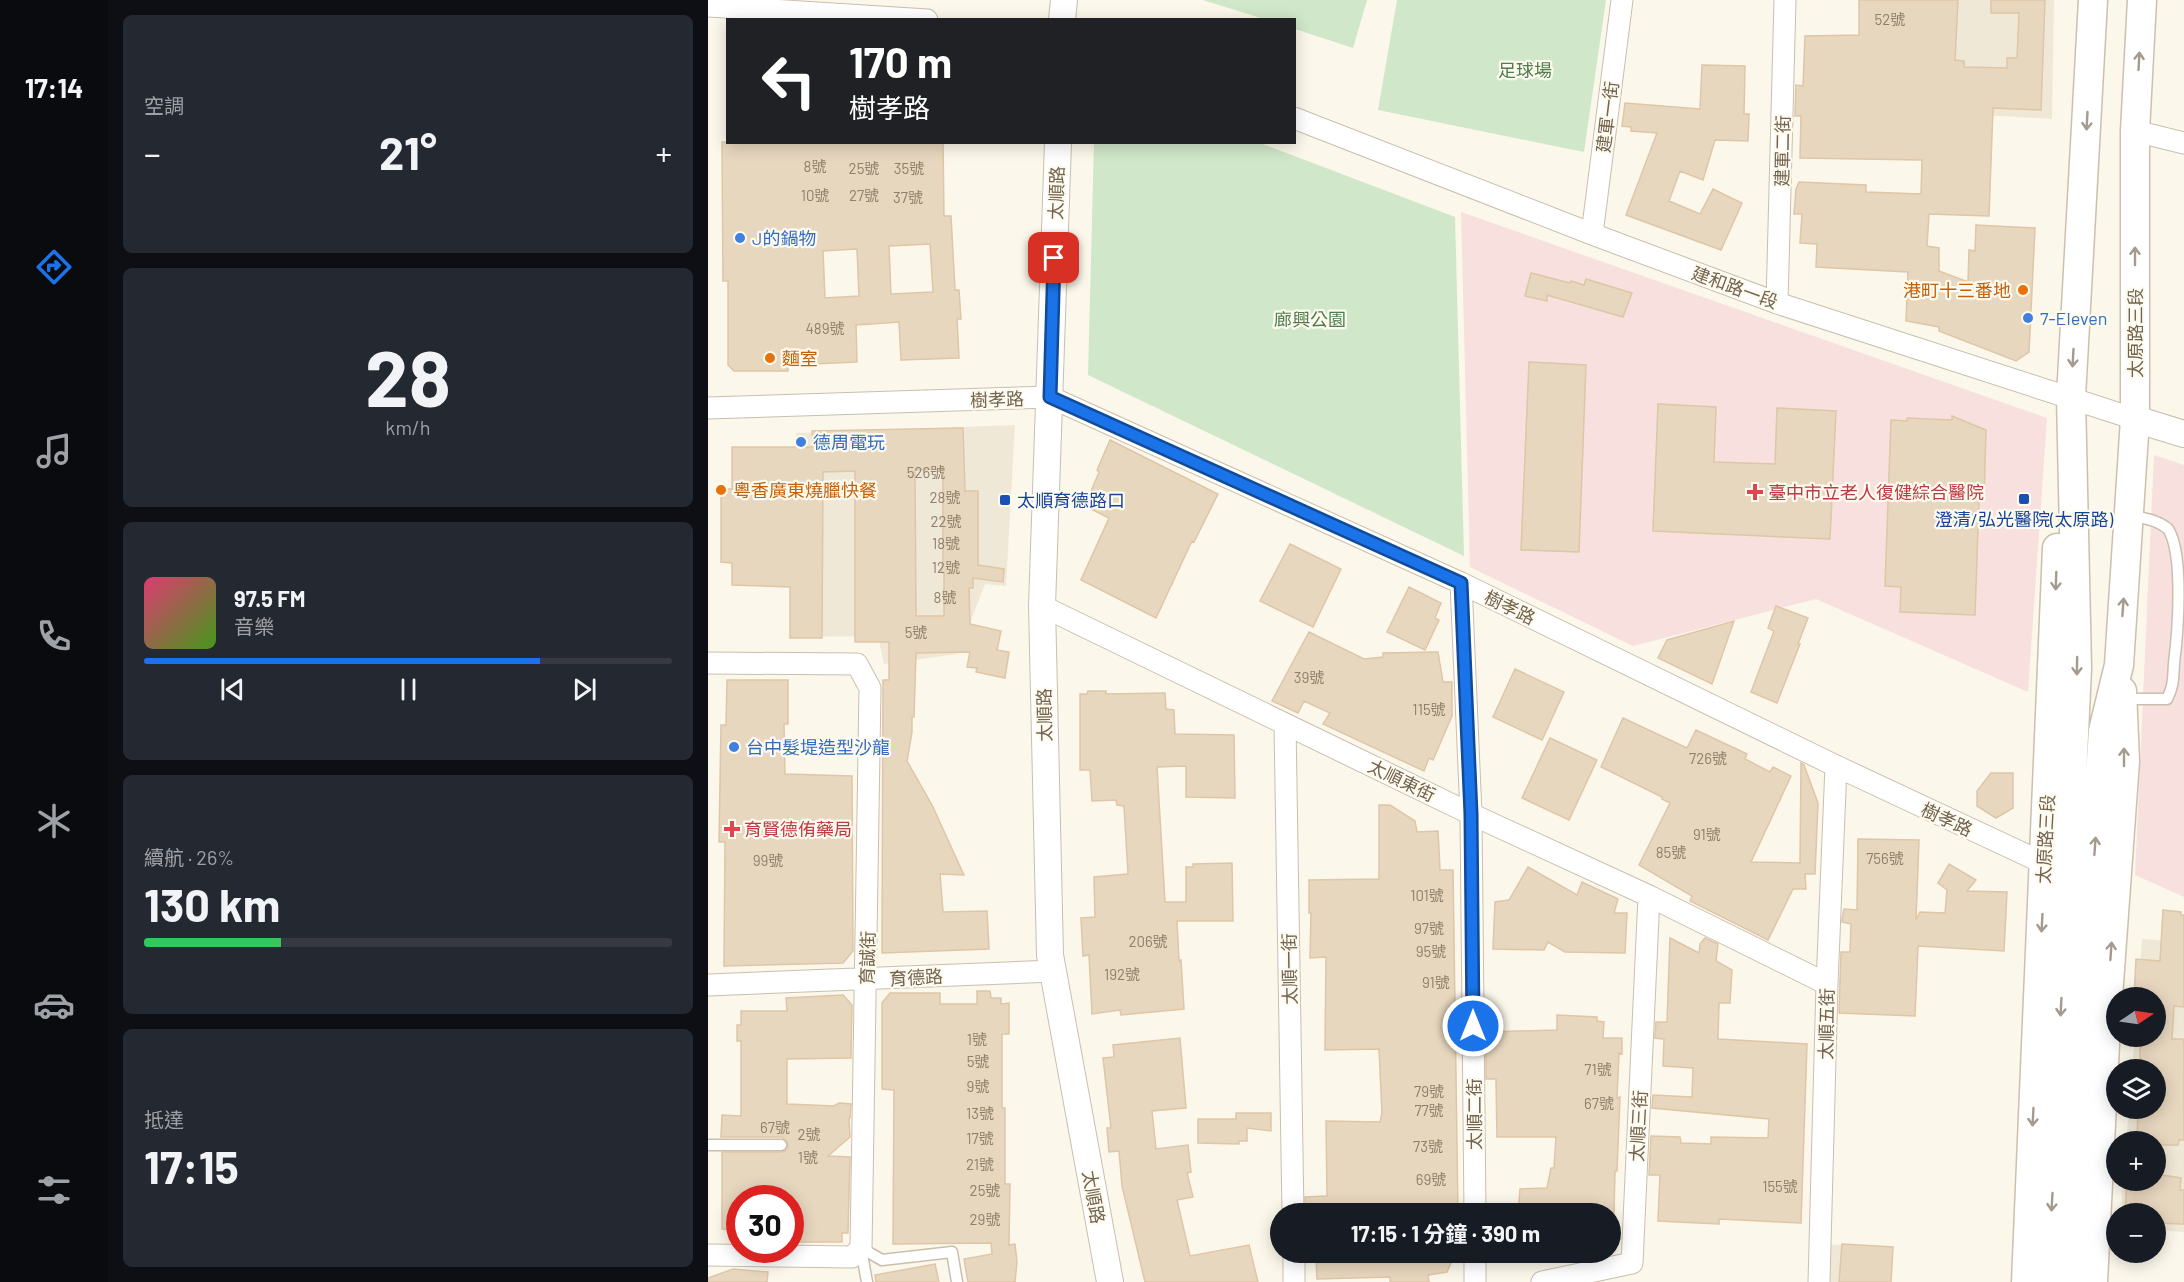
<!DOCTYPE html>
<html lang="zh-TW">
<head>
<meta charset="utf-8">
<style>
	:root { --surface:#171b24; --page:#242831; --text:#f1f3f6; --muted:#9ea1a6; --line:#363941; --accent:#1a73e8 }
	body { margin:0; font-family:Barlow,"Noto Sans TC",sans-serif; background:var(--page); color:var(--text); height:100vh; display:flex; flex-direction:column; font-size:22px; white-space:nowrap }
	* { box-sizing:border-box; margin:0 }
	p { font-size:20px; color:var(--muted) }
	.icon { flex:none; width:33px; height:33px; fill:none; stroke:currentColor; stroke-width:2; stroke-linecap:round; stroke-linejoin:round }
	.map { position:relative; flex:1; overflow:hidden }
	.drawer { display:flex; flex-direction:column; gap:15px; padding:15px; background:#0d0f14; width:600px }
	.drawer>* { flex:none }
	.guide { position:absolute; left:18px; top:18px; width:570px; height:126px; border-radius:0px; box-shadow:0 3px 15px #0003; background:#202124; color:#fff; overflow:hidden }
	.needle { width:39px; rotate:77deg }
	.buttons { position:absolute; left:1398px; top:987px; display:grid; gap:12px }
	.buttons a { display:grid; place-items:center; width:60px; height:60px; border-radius:50%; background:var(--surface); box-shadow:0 3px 15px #0003; font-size:30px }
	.speed { position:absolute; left:18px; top:1185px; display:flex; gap:12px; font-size:30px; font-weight:700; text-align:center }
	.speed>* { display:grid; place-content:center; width:78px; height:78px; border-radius:50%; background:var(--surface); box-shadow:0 3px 15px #0003; line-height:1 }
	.speed .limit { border:9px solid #d22; background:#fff; color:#111 }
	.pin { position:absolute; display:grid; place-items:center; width:51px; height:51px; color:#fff; margin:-26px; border-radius:12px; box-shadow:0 3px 9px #0006 }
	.me { position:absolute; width:66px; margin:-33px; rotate:0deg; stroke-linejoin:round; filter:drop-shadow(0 0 4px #0008) }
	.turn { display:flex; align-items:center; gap:21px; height:126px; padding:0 24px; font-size:27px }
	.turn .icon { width:78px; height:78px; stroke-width:2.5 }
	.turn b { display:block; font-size:42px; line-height:51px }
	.big { font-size:45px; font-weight:700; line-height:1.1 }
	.drawer .widget { flex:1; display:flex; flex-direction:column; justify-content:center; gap:9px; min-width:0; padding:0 21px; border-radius:9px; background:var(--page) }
	.drawer .dial { align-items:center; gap:0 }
	.dial b { font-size:78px; line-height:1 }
	.song { display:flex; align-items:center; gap:18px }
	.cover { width:72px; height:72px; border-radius:9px; background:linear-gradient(135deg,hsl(340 70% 55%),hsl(100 70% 35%)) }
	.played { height:6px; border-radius:3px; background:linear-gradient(90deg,var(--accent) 75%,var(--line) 75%) }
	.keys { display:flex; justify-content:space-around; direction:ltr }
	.heat { display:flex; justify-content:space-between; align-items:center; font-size:33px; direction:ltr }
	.charge { height:9px; border-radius:4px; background:linear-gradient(90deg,#34c759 26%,var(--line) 0) }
	.trip { position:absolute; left:562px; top:1203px; width:351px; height:60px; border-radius:30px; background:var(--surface); box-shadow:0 3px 15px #0003; font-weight:700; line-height:60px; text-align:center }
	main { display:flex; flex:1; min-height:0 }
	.menu { display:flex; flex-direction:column; width:108px; justify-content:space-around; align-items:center; background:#090b0e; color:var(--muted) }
	.menu .icon { width:42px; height:42px }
	.menu .active { color:var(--accent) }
	.menu b { font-size:27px; color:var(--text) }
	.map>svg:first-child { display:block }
	.residential { fill:#efe8d6 }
	.medical { fill:#f7e0de }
	.green { fill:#d0e7c9 }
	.building { fill:#e8d7bf; stroke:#dec6a6; stroke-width:1.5; fill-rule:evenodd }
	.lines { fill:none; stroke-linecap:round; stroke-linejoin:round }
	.service-casing { stroke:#c9bfae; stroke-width:13 }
	.minor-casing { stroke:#c9bfae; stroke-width:23 }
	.tertiary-casing { stroke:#c9bfae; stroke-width:28 }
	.secondary-casing { stroke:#ccc0ac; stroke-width:31 }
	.service { stroke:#fff; stroke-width:10 }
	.minor { stroke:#fff; stroke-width:21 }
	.tertiary { stroke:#fff; stroke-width:26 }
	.secondary { stroke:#fff; stroke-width:28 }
	.oneway { stroke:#a49a8d }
	.route-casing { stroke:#114b97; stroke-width:15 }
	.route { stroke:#1a73e8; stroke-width:10 }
	.shop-dot { fill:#3f7fe0; stroke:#fdfbf0; stroke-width:2 }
	.food-dot { fill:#e8710a; stroke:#fdfbf0; stroke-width:2 }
	.health-dot { fill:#e0444e; stroke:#fdfbf0; stroke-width:2 }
	.transit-dot { fill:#1a4fb4; stroke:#fdfbf0; stroke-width:2 }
	.labels { text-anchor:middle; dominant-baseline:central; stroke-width:4.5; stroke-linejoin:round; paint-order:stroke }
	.number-label { font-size:15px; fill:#90806b }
	.park-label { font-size:18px; fill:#517d4c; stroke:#fdfbf0 }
	.street-label { font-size:18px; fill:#73634f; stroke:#fdfbf0 }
	.shop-label { font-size:18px; fill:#366cbe; stroke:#fdfbf0; text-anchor:start }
	.food-label { font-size:18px; fill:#c56008; stroke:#fdfbf0; text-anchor:start }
	.health-label { font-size:18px; fill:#be3a42; stroke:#fdfbf0; text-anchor:start }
	.transit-label { font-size:18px; fill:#164399; stroke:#fdfbf0; text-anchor:start }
</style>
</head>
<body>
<main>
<nav class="menu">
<b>17:14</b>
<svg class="icon active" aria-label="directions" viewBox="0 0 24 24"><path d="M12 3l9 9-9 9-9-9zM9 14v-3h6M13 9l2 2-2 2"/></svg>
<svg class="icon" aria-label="music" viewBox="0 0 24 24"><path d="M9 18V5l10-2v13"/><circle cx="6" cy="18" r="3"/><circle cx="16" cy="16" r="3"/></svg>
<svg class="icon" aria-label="phone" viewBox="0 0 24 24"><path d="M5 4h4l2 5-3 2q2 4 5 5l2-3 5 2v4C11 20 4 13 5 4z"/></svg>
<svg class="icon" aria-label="climate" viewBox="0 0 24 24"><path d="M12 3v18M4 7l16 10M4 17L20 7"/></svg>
<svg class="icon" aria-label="car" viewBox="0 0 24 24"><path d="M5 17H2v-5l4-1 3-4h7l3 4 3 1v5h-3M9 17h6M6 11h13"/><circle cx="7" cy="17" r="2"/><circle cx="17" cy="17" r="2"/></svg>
<svg class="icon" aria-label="filters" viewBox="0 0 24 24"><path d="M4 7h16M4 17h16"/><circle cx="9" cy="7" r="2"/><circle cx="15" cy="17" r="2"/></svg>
</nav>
<section class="drawer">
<div class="widget"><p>空調</p>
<div class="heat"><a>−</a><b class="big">21°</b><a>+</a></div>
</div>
<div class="widget dial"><b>28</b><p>km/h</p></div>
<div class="widget">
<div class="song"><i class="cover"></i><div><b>97.5 FM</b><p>音樂</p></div></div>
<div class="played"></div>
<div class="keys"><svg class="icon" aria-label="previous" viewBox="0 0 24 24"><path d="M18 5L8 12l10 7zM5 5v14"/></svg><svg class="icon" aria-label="pause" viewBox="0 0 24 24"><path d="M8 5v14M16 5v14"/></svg><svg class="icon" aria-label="next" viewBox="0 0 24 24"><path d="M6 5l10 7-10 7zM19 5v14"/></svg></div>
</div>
<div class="widget"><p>續航 · 26%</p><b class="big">130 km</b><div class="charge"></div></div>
<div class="widget"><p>抵達</p><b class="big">17:15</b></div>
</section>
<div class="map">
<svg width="1476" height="1282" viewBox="0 0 1476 1282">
	<rect width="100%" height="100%" fill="#fbf7ea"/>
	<path class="residential" d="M1206,0H1346L1344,119L1205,111Z
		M307,425L298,586L277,584L250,654L176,664L170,636L89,637L88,433Z
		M1434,939L1476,942V1232L1448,1230V1214H1413L1415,1181L1448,1180V1142L1418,1141L1421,1109L1448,1108V1070L1424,1069L1427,1037L1448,1036V998L1430,997Z
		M1115,1244L1185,1248L1183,1282H1114Z"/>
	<path class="medical" d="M753,212L1339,418L1320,692L1108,599L925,646L762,567Z
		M1446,455L1476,465V897L1427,875Z"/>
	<path class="green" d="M495,0H659L645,48L587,29L586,20L556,19Z
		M689,0H898L876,152L670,110Z
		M386,143H552L747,217L756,556L380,375Z"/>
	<path class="building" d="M1151,0H1250L1247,60L1256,61V67L1299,68V58H1309L1311,13H1283V0H1337L1333,110L1285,108L1281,216L1221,214L1219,246L1231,248V271L1260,282L1261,250L1267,251L1268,225L1327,228L1321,352L1308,361L1231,331V327L1198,321L1200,272L1108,267L1109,244L1092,243L1094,214H1086L1088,189L1091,182L1158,185V192L1213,194L1214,160L1092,158L1093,116H1087L1088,85L1095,86L1097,36L1151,35Z
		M994,65L1037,66L1036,114H1041L1040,141L1007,140L995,180L972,171L961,201L992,214L1005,189L1034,203L1013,250L918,215L949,133L923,131V127L914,126L917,103L992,109Z
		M14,142H235L236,216H243L247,290H251L253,319H249L251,358L193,360L191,322L163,324L148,325L149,362L80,365V371H26L20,365V281H15ZM222,244L225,292L183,294L181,246ZM149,249L151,296L117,298L115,251Z
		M823,273L862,283L863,281L876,285L878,279L924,293L915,317L839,295V301L817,296Z
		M821,362L878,365L871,552L813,550Z
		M950,404L1008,407L1006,462L1067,464L1069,408L1128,411L1122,539L945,531Z
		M1244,416L1278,430L1276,500L1271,499L1267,615L1192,612L1193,587L1177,586L1183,420L1199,421V418L1244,420Z
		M255,428L257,491H270V565L296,569L295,582L265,578V588H261L262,624L293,631L289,650L301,652L297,678L268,672L269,668L259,667L262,652L208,653L206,717H204V732L199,761L224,805L256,875L232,874L235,912L279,911L281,949L174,953L175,680H181V642H147V471L115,472L114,638H82V587L24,585V563L13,562V489H24V447H105L104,431ZM235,469V560L233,572L236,573V616H208L207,470Z
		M402,440L510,494L486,542L484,541L448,618L373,580L401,518L377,506L391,472L389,470Z
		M582,544L633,569L605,627L552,601Z
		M701,587L733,603L727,618L731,620L717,650L679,632Z
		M1068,606L1100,618L1090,644H1092L1069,703L1043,692L1066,631L1060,628Z
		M1026,621L1004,684L950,658L959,640Z
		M601,632L656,659L675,657V653L730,652L735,682H744V716L725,760L721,758L716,771L615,724L622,713L596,701L590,713L564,701Z
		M807,669L856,692L834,740L785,717Z
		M19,680H80V724H76L77,774L144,776L145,951L135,963L16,966L17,842H11L13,725H18Z
		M380,691H398V694L457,693L458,709L466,710L467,734L526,735L527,798L478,797V766L449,767L457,902H478V867H485V864L524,863L525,921H469L471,961L473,960L476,1009L413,1015L412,1010L384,1014L381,955L375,956L373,918L387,917L386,877L420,874L416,806L409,805L408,800L384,801L382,770H372V694H379Z
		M915,718L979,748L988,730L1039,754L1037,759L1062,772L1065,767L1083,776L1043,862L1092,863L1093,763L1096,765L1110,803L1107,874H1097L1098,889H1085L1060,940L982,901L984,896L931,865L962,803L954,799V797L893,767Z
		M842,738L889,760L861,820L814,798Z
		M1283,773H1305V808L1288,818L1269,806V791Z
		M671,805H682L707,821L709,832L730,831L732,870H745L750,1214H598L597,1197L619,1196L618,1121L672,1122L674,1113L671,1049L617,1050L618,957L602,958L603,913H601V880L671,879Z
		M1150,839L1211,840L1208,920L1212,912L1237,913L1239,890L1230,883L1241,864L1268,880L1259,891L1299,892L1296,951L1210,946L1207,1016L1131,1013L1133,952H1142L1143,924L1134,922V919L1136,909L1149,910Z
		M820,867L869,895L874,882L910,899L906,913H919L917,953L857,952L840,942L836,950L785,949L787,902L801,900Z
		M1455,910L1473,912V915H1476V1007L1466,1006L1464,1039H1475L1476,1043V1140H1471L1470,1145H1448V1142H1429L1430,1108H1448V1070H1432V1036H1448V998H1426L1428,959L1452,961Z
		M962,938L991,953L992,944L997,938L1010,944L1008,961L1024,970L1022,1003H1011L1010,1039L1099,1044L1093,1223L1011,1219V1224L950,1221L952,1175H941L943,1136L972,1137L973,1143L1003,1144V1137L1060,1138L1061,1119L944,1108L945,1095L984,1097L985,1068L955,1066L956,1039L947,1038L948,1022H959Z
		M269,991H282L283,998H293V1004L301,1003V1034H294V1108H297V1184H302L301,1245L307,1244L309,1262L307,1282H260L256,1259L284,1254L283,1243L185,1244L186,1090L174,1089V1003L182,993H232V1004H269Z
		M135,995L144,1005L143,1058L79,1059V1104L126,1106L131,1103L143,1104L142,1118L141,1119L142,1137L120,1156L142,1157L140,1233H134V1242H82V1198H32V1230L14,1229V1152H73L77,1151L80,1146L79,1141L73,1137H13L14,1115L33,1116V1041H29V1025H33V1011H79L78,998Z
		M849,1015L889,1017V1021L896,1022L895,1038H914V1054L911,1053L909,1098L912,1097L909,1171H907L906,1214H810L812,1189L839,1188L843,1168H846L848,1137H789L788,1079H778V1032L849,1030Z
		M472,1038L478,1108L444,1111L448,1149L480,1145L483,1172L479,1173L485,1197L469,1200L482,1256L541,1245L550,1282H437L414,1186L411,1151L401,1152L399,1128H403L395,1058L406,1057L405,1045Z
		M528,1113H563V1131L539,1128V1141H531V1144L490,1143V1119H528Z
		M1448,1174L1473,1178L1472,1190H1476V1224L1448,1223V1214H1417L1419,1180H1448Z
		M1134,1244L1185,1247L1183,1282H1131Z
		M678,1252H748L739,1272L720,1275L721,1282H682V1277L609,1279L608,1258L679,1256Z
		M227,1264L231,1282H168L167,1275Z
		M25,1269L60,1272L59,1282H0V1278Z"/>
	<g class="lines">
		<defs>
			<path id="service" d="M1415,699H1459C1466,685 1465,678 1466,663C1470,632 1476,553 1460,529C1450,520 1435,518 1422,515
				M0,1145H73
				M153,1248L174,1260L244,1252L249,1282
				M153,1249L159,1282"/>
			<path id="minor" d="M0,6L219,20
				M586,118L884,234L1069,303L1427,419
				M1427,131L1476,143
				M884,234L914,0
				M1069,303L1077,0
				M0,408L342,397L753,583L1128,766L1346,868
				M753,583L763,814L767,1214
				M334,606L763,814L941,896L1119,984
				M0,663L149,664L162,688L153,1248L144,1257L0,1255
				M577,724L585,1214
				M0,985L345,971
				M586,1252V1282
				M767,1252V1282
				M834,1282L924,1263L941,896
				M1111,1282L1119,984L1128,766"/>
			<path id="tertiary" d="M354,20L356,0
				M350,142L334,606L342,955L402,1282
				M1427,419L1476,434"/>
			<path id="secondary" d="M1318,1282L1349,548
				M1341,1282L1369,668L1363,397L1385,0
				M1363,1282L1376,1017L1395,731L1411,665L1427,419V131L1434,0
				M1385,1282L1398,1025L1417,761L1414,691"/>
		</defs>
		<use href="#service" class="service-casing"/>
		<use href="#minor" class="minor-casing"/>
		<use href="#tertiary" class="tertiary-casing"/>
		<use href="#secondary" class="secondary-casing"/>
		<use href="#service" class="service"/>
		<use href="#minor" class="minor"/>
		<use href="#tertiary" class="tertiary"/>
		<use href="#secondary" class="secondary"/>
	</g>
	<defs><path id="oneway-shaft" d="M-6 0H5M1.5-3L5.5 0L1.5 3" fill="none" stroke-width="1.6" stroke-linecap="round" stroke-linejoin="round" transform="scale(1.5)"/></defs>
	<g class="oneway">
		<use href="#oneway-shaft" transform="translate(1431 61) rotate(-87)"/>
		<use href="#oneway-shaft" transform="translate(1379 121) rotate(93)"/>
		<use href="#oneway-shaft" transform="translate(1427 256) rotate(-90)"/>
		<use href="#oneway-shaft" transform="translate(1365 358) rotate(93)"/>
		<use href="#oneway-shaft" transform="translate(1348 581) rotate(92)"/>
		<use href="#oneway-shaft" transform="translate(1415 607) rotate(-86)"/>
		<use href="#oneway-shaft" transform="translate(1369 666) rotate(91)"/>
		<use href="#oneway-shaft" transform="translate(1416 757) rotate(-90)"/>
		<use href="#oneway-shaft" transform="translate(1387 846) rotate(-86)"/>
		<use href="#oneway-shaft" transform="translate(1334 923) rotate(93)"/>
		<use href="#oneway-shaft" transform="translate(1403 951) rotate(-86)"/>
		<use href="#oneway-shaft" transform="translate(1353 1007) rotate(93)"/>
		<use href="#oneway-shaft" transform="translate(1325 1117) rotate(93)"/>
		<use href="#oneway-shaft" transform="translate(1344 1202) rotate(93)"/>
	</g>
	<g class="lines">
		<defs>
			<path id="route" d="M346,258L342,397L753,583L763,814L765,1026"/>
		</defs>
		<use href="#route" class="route-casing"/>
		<use href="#route" class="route"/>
	</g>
	<g class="shop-dot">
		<circle cx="32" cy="238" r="6"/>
		<circle cx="1320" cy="318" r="6"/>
		<circle cx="93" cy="442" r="6"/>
		<circle cx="26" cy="747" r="6"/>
	</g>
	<g class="food-dot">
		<circle cx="1315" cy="290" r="6"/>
		<circle cx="62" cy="358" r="6"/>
		<circle cx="13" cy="490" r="6"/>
	</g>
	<g class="health-dot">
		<path d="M1044 483h6v6h6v6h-6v6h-6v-6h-6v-6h6z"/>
		<path d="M21 820h6v6h6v6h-6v6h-6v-6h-6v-6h6z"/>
	</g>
	<g class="transit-dot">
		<rect x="1310" y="493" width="12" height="12" rx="3"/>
		<rect x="291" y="494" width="12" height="12" rx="3"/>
	</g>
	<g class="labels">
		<g class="number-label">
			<text x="1182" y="19">52號</text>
			<text x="107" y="166">8號</text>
			<text x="156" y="168">25號</text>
			<text x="201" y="168">35號</text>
			<text x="107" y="195">10號</text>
			<text x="156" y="195">27號</text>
			<text x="200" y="197">37號</text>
			<text x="117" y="328">489號</text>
			<text x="218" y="472">526號</text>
			<text x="237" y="497">28號</text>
			<text x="238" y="521">22號</text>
			<text x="238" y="543">18號</text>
			<text x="238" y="567">12號</text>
			<text x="237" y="597">8號</text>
			<text x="208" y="632">5號</text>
			<text x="601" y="677">39號</text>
			<text x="721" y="709">115號</text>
			<text x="1000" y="758">726號</text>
			<text x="999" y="834">91號</text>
			<text x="963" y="852">85號</text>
			<text x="1177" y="858">756號</text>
			<text x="60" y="860">99號</text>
			<text x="719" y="895">101號</text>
			<text x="721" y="928">97號</text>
			<text x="440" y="941">206號</text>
			<text x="723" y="951">95號</text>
			<text x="414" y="974">192號</text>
			<text x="728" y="982">91號</text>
			<text x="269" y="1039">1號</text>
			<text x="270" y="1061">5號</text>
			<text x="890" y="1069">71號</text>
			<text x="270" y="1086">9號</text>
			<text x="721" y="1091">79號</text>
			<text x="891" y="1103">67號</text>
			<text x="721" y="1110">77號</text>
			<text x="272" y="1113">13號</text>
			<text x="67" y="1127">67號</text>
			<text x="101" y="1134">2號</text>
			<text x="272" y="1138">17號</text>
			<text x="720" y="1146">73號</text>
			<text x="100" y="1157">1號</text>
			<text x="272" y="1164">21號</text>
			<text x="723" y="1179">69號</text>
			<text x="1072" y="1186">155號</text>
			<text x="277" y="1190">25號</text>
			<text x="277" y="1219">29號</text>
		</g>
		<g class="park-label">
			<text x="817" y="70">足球場</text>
			<text x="602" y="319">廊興公園</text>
		</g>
		<g class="street-label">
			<text transform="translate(899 117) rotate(-83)">建軍一街</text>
			<text transform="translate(1074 151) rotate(-89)">建軍二街</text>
			<text transform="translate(348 193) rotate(-88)">太順路</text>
			<text transform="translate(1027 287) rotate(20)">建和路一段</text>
			<text transform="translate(1427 333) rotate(-90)">太原路三段</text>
			<text transform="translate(289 399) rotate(-2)">樹孝路</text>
			<text transform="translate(802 607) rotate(26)">樹孝路</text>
			<text transform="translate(336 715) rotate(-91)">太順路</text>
			<text transform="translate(694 780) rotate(26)">太順東街</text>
			<text transform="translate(1239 819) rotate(25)">樹孝路</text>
			<text transform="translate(1337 839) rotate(-87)">太原路三段</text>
			<text transform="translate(159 958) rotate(-89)">育誠街</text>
			<text transform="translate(581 969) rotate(-91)">太順一街</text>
			<text transform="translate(208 977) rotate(-3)">育德路</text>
			<text transform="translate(1118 1024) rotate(-89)">太順五街</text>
			<text transform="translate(766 1114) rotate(-90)">太順二街</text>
			<text transform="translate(930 1126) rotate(-87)">太順三街</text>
			<text transform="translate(386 1197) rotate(80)">太順路</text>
		</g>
		<g class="shop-label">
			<text x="44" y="238">J的鍋物</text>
			<text x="1332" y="318">7-Eleven</text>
			<text x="105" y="442">德周電玩</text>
			<text x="38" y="747">台中髮堤造型沙龍</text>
		</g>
		<g class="food-label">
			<text x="1303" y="290" text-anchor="end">港町十三番地</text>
			<text x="74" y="358">麵室</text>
			<text x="25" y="490">粵香廣東燒臘快餐</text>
		</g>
		<g class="health-label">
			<text x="1060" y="492">臺中市立老人復健綜合醫院</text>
			<text x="36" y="829">育賢德侑藥局</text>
		</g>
		<g class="transit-label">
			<text x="309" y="500">太順育德路口</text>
			<text x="1316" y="519" text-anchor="middle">澄清/弘光醫院(太原路)</text>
		</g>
	</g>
</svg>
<div class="buttons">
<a><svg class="needle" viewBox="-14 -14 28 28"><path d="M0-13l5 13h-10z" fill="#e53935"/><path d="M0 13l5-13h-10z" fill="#9ea1a6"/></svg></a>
<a><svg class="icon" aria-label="layers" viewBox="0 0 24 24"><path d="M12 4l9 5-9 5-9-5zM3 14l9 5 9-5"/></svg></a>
<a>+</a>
<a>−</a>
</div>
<div class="speed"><div class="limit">30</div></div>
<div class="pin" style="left:346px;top:258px;background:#d93025"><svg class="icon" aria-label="arrive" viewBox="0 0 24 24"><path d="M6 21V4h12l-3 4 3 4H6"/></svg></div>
<svg class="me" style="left:765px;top:1026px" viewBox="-20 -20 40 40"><circle r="17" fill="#1a73e8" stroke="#fff" stroke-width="3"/><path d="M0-11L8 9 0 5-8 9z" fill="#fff"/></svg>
<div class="trip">17:15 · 1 分鐘 · 390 m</div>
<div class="guide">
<div class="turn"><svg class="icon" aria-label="left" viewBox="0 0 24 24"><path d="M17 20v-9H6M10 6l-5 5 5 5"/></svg><div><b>170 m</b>樹孝路</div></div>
</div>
</div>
</main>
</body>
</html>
